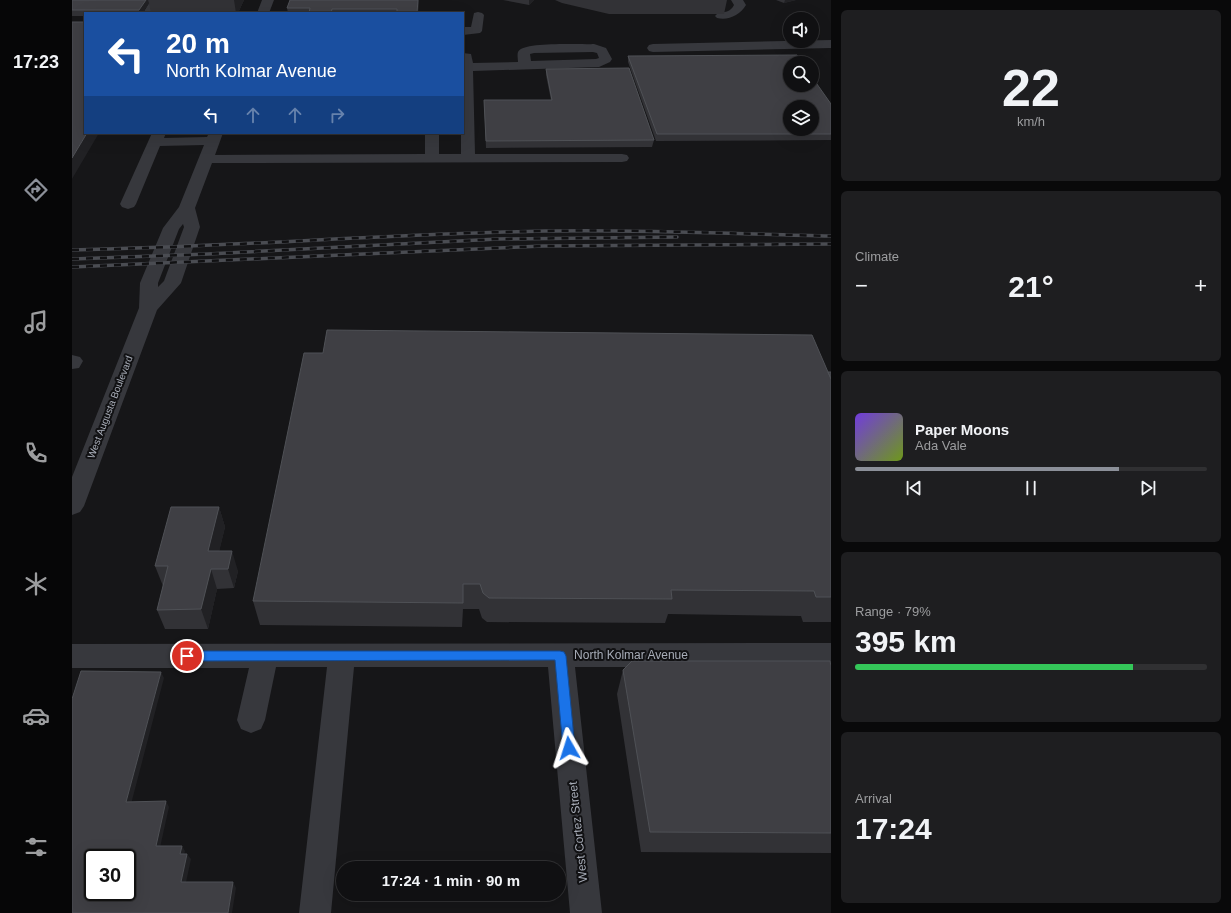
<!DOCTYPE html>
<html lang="en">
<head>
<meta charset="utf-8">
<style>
	:root { --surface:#101012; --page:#1e1e20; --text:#f1f3f6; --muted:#9c9d9f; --line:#303032; --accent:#8c9099 }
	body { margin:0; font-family:Arial,sans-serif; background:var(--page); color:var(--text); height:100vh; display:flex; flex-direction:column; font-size:15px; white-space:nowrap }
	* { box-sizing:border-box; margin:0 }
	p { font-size:13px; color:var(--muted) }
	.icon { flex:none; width:22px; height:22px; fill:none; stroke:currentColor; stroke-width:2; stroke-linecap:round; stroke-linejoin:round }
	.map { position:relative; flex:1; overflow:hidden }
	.drawer { display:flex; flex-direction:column; gap:10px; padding:10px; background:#09090a; width:400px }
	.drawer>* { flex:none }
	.hud { position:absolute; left:12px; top:12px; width:380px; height:122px; border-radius:0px; box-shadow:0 4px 16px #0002,0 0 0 1px var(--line); background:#1a4fa0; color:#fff; overflow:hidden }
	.fabs { position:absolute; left:711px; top:12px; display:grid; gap:8px }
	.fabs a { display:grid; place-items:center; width:36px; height:36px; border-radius:50%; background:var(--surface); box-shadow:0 4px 16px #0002,0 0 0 1px var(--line); font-size:20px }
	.speed { position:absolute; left:12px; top:849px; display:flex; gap:8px; font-size:20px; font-weight:700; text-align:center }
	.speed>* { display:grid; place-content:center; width:52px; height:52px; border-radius:50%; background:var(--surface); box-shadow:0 4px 16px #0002,0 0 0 1px var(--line); line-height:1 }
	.speed .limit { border:2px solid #111; border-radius:6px; background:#fff; color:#111 }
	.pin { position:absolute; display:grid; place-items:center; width:34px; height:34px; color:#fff; margin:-17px; border:2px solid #fff; border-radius:50%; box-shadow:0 1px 4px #0007 }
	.me { position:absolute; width:44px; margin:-22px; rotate:354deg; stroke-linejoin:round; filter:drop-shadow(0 0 3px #0008) }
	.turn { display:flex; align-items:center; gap:14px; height:84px; padding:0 16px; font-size:18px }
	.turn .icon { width:52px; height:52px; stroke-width:2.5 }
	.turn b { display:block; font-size:28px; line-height:34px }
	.lanes { display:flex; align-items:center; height:38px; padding:0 16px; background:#0003; justify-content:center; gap:20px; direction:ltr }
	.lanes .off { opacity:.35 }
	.big { font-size:30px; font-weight:600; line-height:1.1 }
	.drawer .card { flex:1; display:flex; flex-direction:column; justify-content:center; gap:6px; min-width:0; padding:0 14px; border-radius:6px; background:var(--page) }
	.drawer .dial { align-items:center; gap:0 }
	.dial b { font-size:52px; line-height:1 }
	.song { display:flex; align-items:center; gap:12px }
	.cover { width:48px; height:48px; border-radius:6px; background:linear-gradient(135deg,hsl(260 70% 55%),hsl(80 70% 35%)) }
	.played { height:4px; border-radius:2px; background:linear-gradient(90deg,var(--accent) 75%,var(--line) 75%) }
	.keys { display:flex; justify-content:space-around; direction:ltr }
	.heat { display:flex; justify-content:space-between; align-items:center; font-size:22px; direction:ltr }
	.charge { height:6px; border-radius:3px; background:linear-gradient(90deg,#34c759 79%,var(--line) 0) }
	.trip { position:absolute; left:264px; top:861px; width:230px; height:40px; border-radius:20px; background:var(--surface); box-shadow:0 4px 16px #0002,0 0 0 1px var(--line); font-weight:600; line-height:40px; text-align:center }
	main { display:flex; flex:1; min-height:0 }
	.tabs { display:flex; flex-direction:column; width:72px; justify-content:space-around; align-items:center; background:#060607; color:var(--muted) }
	.tabs .icon { width:28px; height:28px }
	.tabs .current { color:var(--accent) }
	.tabs b { font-size:18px; color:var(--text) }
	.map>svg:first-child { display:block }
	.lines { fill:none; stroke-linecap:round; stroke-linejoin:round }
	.minor { fill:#37383d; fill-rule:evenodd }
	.rail-casing { stroke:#4a4c52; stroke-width:3.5 }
	.rail { stroke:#111113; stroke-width:2.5; stroke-dasharray:7; stroke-linecap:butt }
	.wall { fill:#323236 }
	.shaded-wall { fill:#212124 }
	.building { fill:#3f3f44; stroke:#4f5156; fill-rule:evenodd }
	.route { fill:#1a73e8; stroke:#114b97 }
	.labels { text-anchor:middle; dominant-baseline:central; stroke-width:4; stroke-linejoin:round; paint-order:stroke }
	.street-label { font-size:10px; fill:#a8adb8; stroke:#111113 }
	.near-street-label { font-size:12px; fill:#a8adb8; stroke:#111113 }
</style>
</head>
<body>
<main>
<nav class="tabs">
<b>17:23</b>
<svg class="icon current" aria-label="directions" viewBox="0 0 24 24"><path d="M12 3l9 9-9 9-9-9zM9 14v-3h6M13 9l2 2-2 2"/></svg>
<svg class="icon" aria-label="music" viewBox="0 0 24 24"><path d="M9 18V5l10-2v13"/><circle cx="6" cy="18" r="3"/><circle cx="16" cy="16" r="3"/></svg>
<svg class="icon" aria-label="phone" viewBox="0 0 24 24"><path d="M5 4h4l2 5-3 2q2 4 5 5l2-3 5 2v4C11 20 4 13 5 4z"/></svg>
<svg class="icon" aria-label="climate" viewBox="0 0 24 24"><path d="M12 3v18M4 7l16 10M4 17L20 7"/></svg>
<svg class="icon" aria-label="car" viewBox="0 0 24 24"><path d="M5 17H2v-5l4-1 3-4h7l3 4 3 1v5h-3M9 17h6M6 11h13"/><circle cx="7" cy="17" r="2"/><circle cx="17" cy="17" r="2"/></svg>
<svg class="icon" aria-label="filters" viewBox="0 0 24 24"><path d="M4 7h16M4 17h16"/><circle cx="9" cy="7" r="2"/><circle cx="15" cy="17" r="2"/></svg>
</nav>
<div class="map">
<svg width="759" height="913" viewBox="0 0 759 913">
	<rect width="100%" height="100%" fill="#161618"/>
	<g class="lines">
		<path class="minor" d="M79,0H91L83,13H71Z
			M190,0H202L197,13H185Z
			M659,0H671L674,5C668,15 656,21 645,18L643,16L645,14C652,12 659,12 662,5Z
			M406,12L410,13L412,15L410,31L408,33L391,35V27H399L402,13Z
			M759,40V48L581,52L577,51L575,48L577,45L581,44Z
			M522,44L534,48L540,59L538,62L527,67L401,71L403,154H550L555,155L557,158L555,161L550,162L140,163L123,208L128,227L109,283L85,310L12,506L8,512L0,515V477L67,308L68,283L91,228L107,207L132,145L88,146L64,204L62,207L56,209L50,207L48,204L80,133H94L92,138L135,137L137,133H151L143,155L353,154V133H367V154H389V133H391V53L399,54L401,63L446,62C446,59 445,55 446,52C451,41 510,45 522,44ZM521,52L525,53L527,58L524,59L459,61L458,54L462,53ZM111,224L112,227L92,281L86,287V283L107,229Z
			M0,355L8,357L11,361L7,368L0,369Z
			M759,643V667H503L530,913H498L476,667H282L259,913H227L255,667H204L193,720L189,729L179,733L169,729L165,720L177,668H0V644Z"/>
		<defs>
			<path id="rail" d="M0,250C158,247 315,234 473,231C568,229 664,234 759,236
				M0,259L136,254L426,239L605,237
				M0,267L471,246L759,244"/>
		</defs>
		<use href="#rail" class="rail-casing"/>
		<use href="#rail" class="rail"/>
	</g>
	<path class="wall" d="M0,0H172L166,13H79L77,3L70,13H13V16H0Z
		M218,0H347L346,13H216L215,8Z
		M431,0H462L457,5Z
		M483,0H655L652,14H537L490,3Z
		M704,0H724L712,3Z
		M556,56L759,104V140L584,141L556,62Z
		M474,69L582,140L580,147L414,148L412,100H479L474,75Z
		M756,372H759V622H731L729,616L596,614L593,623L415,622L410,618L407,609H391L390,627L188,625L181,601Z
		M147,507L153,527L147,551L166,571L162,588L145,589L136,629H93L85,610L91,586L83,566Z
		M759,666V853L569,852L545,694L551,670Z"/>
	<path class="shaded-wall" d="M74,0H76L77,3L70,13H67V10Z
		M162,0H172L166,13H164Z
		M346,0H347L346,13H345Z
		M457,0H462L457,5Z
		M713,0H724L712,3Z
		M15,133H27L0,179V158Z
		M147,507L153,527L143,569L136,551Z
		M160,551L166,571L162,588L156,569Z
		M139,569L145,589L136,629L129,609Z
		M89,672L92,678L58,808L54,802Z
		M94,801L97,807L87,852L84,846Z
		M110,846L113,851L111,859L108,854Z
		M115,854L119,859L113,887L109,882Z
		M161,882L164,888L160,913H156Z"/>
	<path class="building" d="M0,0H74L67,10H0Z
		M218,0H346L345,13H325V9H260L259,13H237L238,8H215Z
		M0,22H13V133H15L0,158Z
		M725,55L730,63H718V85H740V77L759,104V134H585L556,56ZM718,107H740V129H718Z
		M557,68L582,140L414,141L412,100H480L474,69Z
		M255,330L740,335L759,379V597H744L742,591L599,590L600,599L417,598L411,593L408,584H391V603L181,601L232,353H251Z
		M756,372H759V379Z
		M99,507H147L136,551H160L156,569H139L129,609L85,610L96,566H83Z
		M560,661H758L759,666V833L578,832L551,670Z
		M9,671L89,672L54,802L94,801L84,846H110L108,854H115L109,882H161L156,913H0V699ZM21,858H55V892H21Z"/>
	<path class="route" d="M115,651H488L492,652L494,656L503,748L501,752L497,754L493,752L491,748L483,660L115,661L111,660L110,656L111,653Z"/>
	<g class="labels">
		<g class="street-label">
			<text transform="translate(38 407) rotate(-69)">West Augusta Boulevard</text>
		</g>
		<g class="near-street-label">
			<text x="559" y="655">North Kolmar Avenue</text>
			<text transform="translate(506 832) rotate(-96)">West Cortez Street</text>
		</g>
	</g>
</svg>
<div class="fabs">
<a><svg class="icon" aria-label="sound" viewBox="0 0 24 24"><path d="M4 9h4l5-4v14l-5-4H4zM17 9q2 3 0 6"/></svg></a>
<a><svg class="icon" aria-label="search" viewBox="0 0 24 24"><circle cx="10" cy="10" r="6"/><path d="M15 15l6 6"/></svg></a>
<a><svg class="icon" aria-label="layers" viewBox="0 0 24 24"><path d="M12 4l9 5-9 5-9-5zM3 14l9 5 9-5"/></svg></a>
</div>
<div class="speed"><div class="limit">30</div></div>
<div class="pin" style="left:115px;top:656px;background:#d93025"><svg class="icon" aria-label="arrive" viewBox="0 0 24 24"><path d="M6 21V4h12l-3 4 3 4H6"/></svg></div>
<svg class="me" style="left:497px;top:748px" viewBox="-20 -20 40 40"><path d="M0-17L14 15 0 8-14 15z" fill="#1a73e8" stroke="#fff" stroke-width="4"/></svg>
<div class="trip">17:24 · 1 min · 90 m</div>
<div class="hud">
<div class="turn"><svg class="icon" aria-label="left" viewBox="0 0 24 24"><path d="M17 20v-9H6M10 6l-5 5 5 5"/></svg><div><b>20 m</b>North Kolmar Avenue</div></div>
<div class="lanes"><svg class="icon" aria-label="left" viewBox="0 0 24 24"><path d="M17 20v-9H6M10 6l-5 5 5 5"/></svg><svg class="icon off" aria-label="ahead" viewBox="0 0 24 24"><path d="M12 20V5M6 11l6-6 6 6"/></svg><svg class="icon off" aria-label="ahead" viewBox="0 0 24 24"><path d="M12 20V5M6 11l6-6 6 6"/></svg><svg class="icon off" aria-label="right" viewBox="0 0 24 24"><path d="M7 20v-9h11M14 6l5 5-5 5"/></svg></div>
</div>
</div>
<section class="drawer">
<div class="card dial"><b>22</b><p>km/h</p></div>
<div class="card"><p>Climate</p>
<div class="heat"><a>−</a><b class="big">21°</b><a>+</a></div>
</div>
<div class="card">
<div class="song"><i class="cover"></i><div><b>Paper Moons</b><p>Ada Vale</p></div></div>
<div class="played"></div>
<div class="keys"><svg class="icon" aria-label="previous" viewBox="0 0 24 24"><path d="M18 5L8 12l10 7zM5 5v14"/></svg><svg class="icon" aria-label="pause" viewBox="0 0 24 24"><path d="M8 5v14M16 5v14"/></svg><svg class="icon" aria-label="next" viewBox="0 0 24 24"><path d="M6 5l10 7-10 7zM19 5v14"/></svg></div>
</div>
<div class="card"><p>Range · 79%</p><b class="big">395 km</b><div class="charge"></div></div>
<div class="card"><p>Arrival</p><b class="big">17:24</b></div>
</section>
</main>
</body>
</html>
